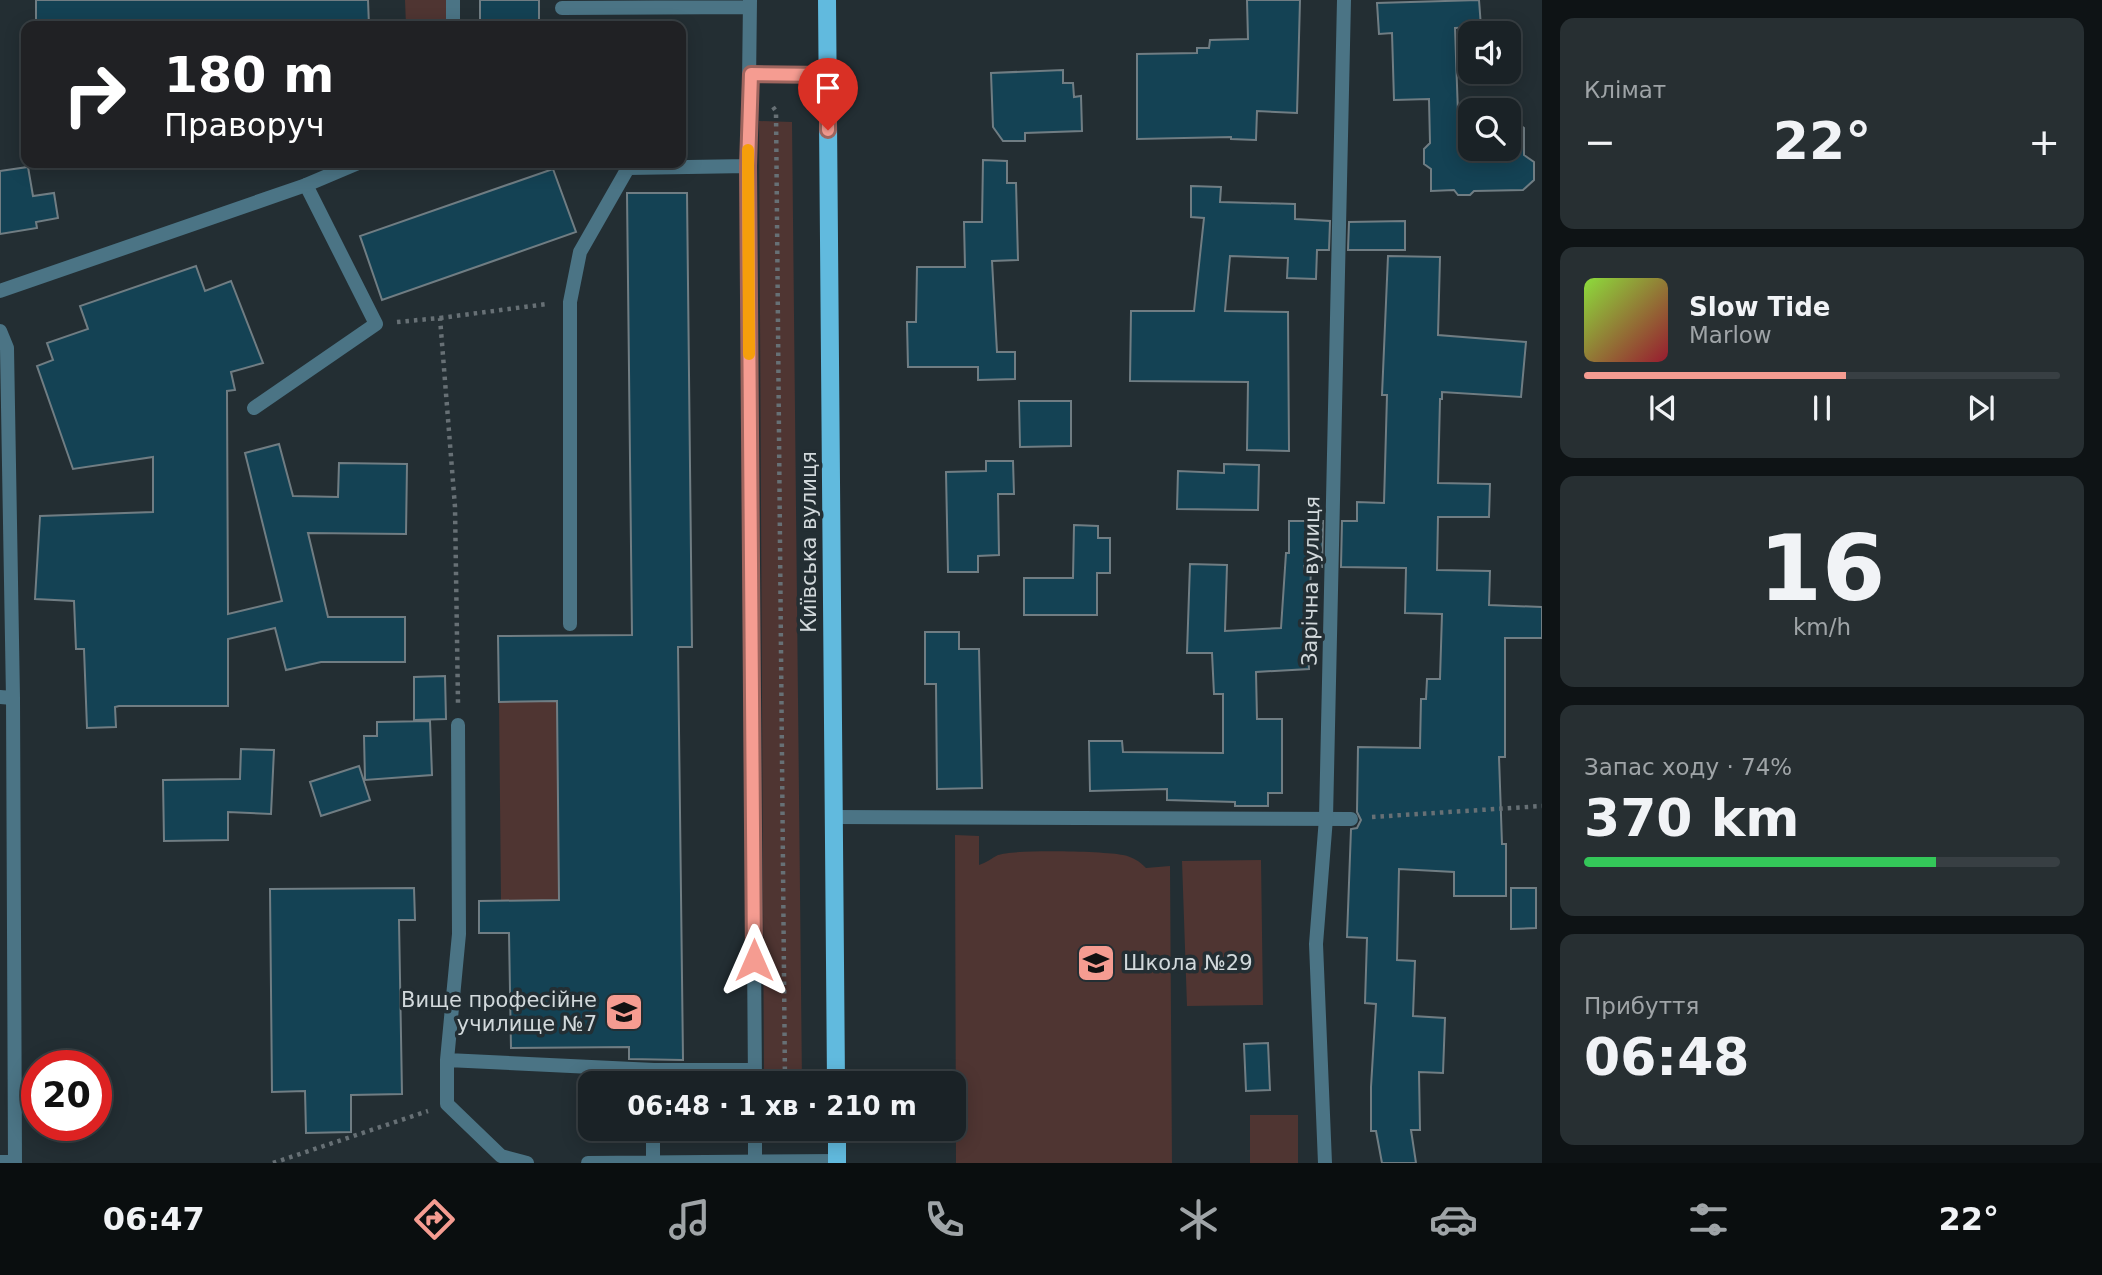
<!DOCTYPE html>
<html lang="uk">
<head>
<meta charset="utf-8">
<style>
	:root { --surface:#1a2226; --page:#272f32; --text:#f1f3f6; --muted:#9fa4a7; --line:#383f43; --accent:#f59c91 }
	body { margin:0; font-family:"DejaVu Sans",sans-serif; background:var(--page); color:var(--text); height:100vh; display:flex; flex-direction:column; font-size:26px; white-space:nowrap }
	* { box-sizing:border-box; margin:0 }
	p { font-size:23px; color:var(--muted) }
	.icon { flex:none; width:38px; height:38px; fill:none; stroke:currentColor; stroke-width:2; stroke-linecap:round; stroke-linejoin:round }
	.map { position:relative; flex:1; overflow:hidden }
	.sheet { display:flex; flex-direction:column; gap:18px; padding:18px; background:#0e1315; width:560px }
	.sheet>* { flex:none }
	.hud { position:absolute; left:21px; top:21px; width:665px; height:147px; border-radius:14px; box-shadow:0 4px 18px #0003,0 0 0 2px var(--line); background:#202124; color:#fff; overflow:hidden }
	.controls { position:absolute; left:1458px; top:21px; display:grid; gap:14px }
	.controls a { display:grid; place-items:center; width:63px; height:63px; border-radius:14px; background:var(--surface); box-shadow:0 4px 18px #0003,0 0 0 2px var(--line); font-size:35px }
	.speed { position:absolute; left:21px; top:1050px; display:flex; gap:14px; font-size:35px; font-weight:700; text-align:center }
	.speed>* { display:grid; place-content:center; width:91px; height:91px; border-radius:50%; background:var(--surface); box-shadow:0 4px 18px #0003,0 0 0 2px var(--line); line-height:1 }
	.speed .limit { border:10px solid #d22; background:#fff; color:#111 }
	.pin { position:absolute; display:grid; place-items:center; width:60px; height:60px; color:#fff; margin:-72px -30px; border-radius:50% 50% 50% 0; rotate:-45deg; box-shadow:0 0 7px #0007 }
	.pin .icon { rotate:45deg }
	.me { position:absolute; width:77px; margin:-38px; rotate:0deg; stroke-linejoin:round; filter:drop-shadow(0 0 5px #0008) }
	.turn { display:flex; align-items:center; gap:24px; height:147px; padding:0 28px; font-size:32px }
	.turn .icon { width:91px; height:91px; stroke-width:2.5 }
	.turn b { display:block; font-size:49px; line-height:60px }
	.big { font-size:52px; font-weight:600; line-height:1.1 }
	.sheet .card { flex:1; display:flex; flex-direction:column; justify-content:center; gap:10px; min-width:0; padding:0 24px; border-radius:14px; background:var(--page) }
	.sheet .dial { align-items:center; gap:0 }
	.dial b { font-size:91px; line-height:1 }
	.song { display:flex; align-items:center; gap:21px }
	.cover { width:84px; height:84px; border-radius:10px; background:linear-gradient(135deg,hsl(90 70% 55%),hsl(350 70% 35%)) }
	.played { height:7px; border-radius:4px; background:linear-gradient(90deg,var(--accent) 55%,var(--line) 55%) }
	.keys { display:flex; justify-content:space-around; direction:ltr }
	.heat { display:flex; justify-content:space-between; align-items:center; font-size:38px; direction:ltr }
	.charge { height:10px; border-radius:5px; background:linear-gradient(90deg,#34c759 74%,var(--line) 0) }
	.trip { position:absolute; left:578px; top:1071px; width:388px; height:70px; border-radius:14px; background:var(--surface); box-shadow:0 4px 18px #0003,0 0 0 2px var(--line); font-weight:600; line-height:70px; text-align:center }
	.menu { display:flex; height:112px; justify-content:space-around; align-items:center; background:#0a0e0f; color:var(--muted) }
	.menu .icon { width:49px; height:49px }
	.menu .on { color:var(--accent) }
	.menu b { font-size:32px; color:var(--text) }
	main { display:flex; flex:1; min-height:0 }
	.map>svg:first-child { display:block }
	.green { fill:#4f3532 }
	.building { fill:#144254; stroke:#707d83; stroke-width:2 }
	.lines { fill:none; stroke-linecap:round; stroke-linejoin:round }
	.path { stroke:#677075; stroke-width:4.5; stroke-dasharray:3.5 5; stroke-linecap:butt }
	.lane { stroke:#4b7485; stroke-width:14 }
	.street { stroke:#4b7485; stroke-width:14 }
	.primary { stroke:#61bade; stroke-width:18 }
	.route-casing { stroke:#9f655e; stroke-width:18 }
	.route { stroke:#f59c91; stroke-width:12 }
	.slow { stroke:#f59e0b; stroke-width:12 }
	.labels { text-anchor:middle; dominant-baseline:central; stroke-width:7; stroke-linejoin:round; paint-order:stroke }
	.street-label { font-size:21px; fill:#d2d9dc; stroke:#232e33 }
	.poi-label { font-size:21px; fill:#d2d9dc; stroke:#232e33; text-anchor:start }
</style>
</head>
<body>
<main>
<div class="map">
<svg width="1542" height="1163" viewBox="0 0 1542 1163">
	<rect width="100%" height="100%" fill="#232e33"/>
	<path class="green" d="M405,0H449V26H406Z
		M759,121L792,122L802,1083H764Z
		M557,701L559,900H501L499,702Z
		M955,835L979,836V865C986,863 992,858 998,855C1015,849 1104,851 1123,855C1133,857 1139,861 1146,868L1170,866L1172,1163H956Z
		M1261,860L1263,1005L1187,1006L1182,861Z
		M1250,1115H1298V1163H1250Z"/>
	<path class="building" d="M36,0H368L369,26H36Z
		M480,0H539V26H480Z
		M1247,0H1300L1297,113L1257,111L1256,140L1231,139V137L1137,139V54L1197,53V48H1209L1210,40L1248,39Z
		M1479,0L1481,27L1455,28L1458,114H1470V149H1508V119H1512L1524,128V155L1534,162V180L1523,190L1474,191L1470,195H1458L1454,190L1431,191V169L1424,164V149L1430,143L1429,99L1394,100L1392,33L1379,34L1377,3Z
		M1063,70V83H1073L1074,97L1081,96L1082,131L1025,133V141H1003L993,127L991,73Z
		M983,160L1007,161V183H1016L1018,260L992,261L997,352H1015V379L978,380V367H908L907,322H916L917,267H965L964,222H982Z
		M28,167L33,196L54,193L58,218L36,222L37,228L0,234V171Z
		M553,169L576,232L382,300L360,236Z
		M1191,186L1221,187L1220,202L1295,204V219L1330,221L1329,250H1317L1316,279L1287,278L1288,258L1230,256L1225,311L1288,312L1289,451L1247,450L1248,382L1130,381L1131,311H1194L1204,218L1191,217Z
		M627,193H687L692,647H678L683,1060L629,1059V1047L511,1048L509,933H479V901L559,900L557,701L499,702L498,636L632,635Z
		M1405,221V250H1348L1349,222Z
		M1388,256L1440,257L1438,335L1526,342L1521,397L1442,392V399H1440L1438,483L1490,484L1489,517H1438L1437,570L1490,571L1489,605L1542,607V638H1505V757H1499L1502,844H1506V896H1454V872L1399,869L1397,960L1415,961L1413,1016L1445,1018L1443,1073L1419,1072L1420,1130H1411L1416,1163H1382L1376,1131H1371V1087L1376,1004L1365,1003L1367,938L1347,937L1351,829L1357,828L1361,820L1357,812L1358,747L1420,748L1421,699H1426L1427,679H1440L1442,614L1405,613L1406,568L1341,567L1342,521H1357V502L1384,503L1387,395H1382Z
		M196,266L205,291L231,281L263,363L231,372L235,390L227,391L228,614L282,601L245,453L279,444L293,496L338,497L339,463L407,464L406,534L308,533L328,617H405V662H321L286,670L275,628L228,639V706H119L115,707L116,727L87,728L84,649H76L74,601L35,599L40,516L153,512V457L73,469L37,366L53,360L47,343L88,329L80,306Z
		M1019,401H1071V446L1020,447Z
		M986,461H1013L1014,494H998L999,555L978,556V572H948L946,472L986,471Z
		M1224,464L1259,465L1258,510L1177,509L1178,471L1224,473Z
		M1289,521H1323L1322,567L1304,566V569L1311,570L1309,612H1306L1309,669L1256,672L1257,719H1282V793H1268V806H1235V802L1167,800V789L1090,791L1089,741H1122L1123,752L1223,753V694H1214L1212,653H1187L1190,564L1227,565L1225,631L1281,628L1286,553H1289Z
		M1074,525L1098,526V538H1110V573H1097V615H1024V578H1073Z
		M925,632H959V649H979L982,788L937,789L936,684H925Z
		M445,676L446,719L414,720V677Z
		M430,721L432,775L365,780L364,736H377V722Z
		M241,749L274,750L271,814L228,812V840L164,841L163,780L240,779Z
		M359,766L370,800L321,816L310,782Z
		M414,888L415,920H399L402,1094L351,1095V1132L306,1133L305,1091L272,1092L270,889Z
		M1511,888H1536V928L1511,929Z
		M1268,1043L1270,1090L1246,1091L1244,1044Z"/>
	<g class="lines">
		<path class="path" d="M773,107L776,111L785,1083
			M440,318L547,304
			M397,322L440,318L455,507L458,703
			M1372,817L1542,806
			M273,1163L428,1111"/>
		<path class="lane" d="M453,0V26
			M750,0L748,166L755,1083
			M562,8L750,7
			M751,74L828,75
			M0,331L7,348L13,698
			M254,408L376,324L306,185
			M570,624V302L580,252L628,168L748,166
			M0,697L13,698L15,1163
			M458,725L459,934L447,1060V1104L501,1156L527,1163
			M834,817L1351,819
			M447,1060L654,1070H755
			M755,1129V1163
			M0,1162H15
			M653,1162V1129
			M588,1163L837,1161"/>
		<path class="street" d="M0,291L306,185L358,163
			M1325,1163L1316,944L1326,818L1344,0"/>
		<path class="primary" d="M827,0L836,1083
			M837,1129V1163"/>
	</g>
	<g class="lines">
		<defs>
			<path id="route" d="M754,960L748,166L751,74L828,75V130"/>
		</defs>
		<use href="#route" class="route-casing"/>
		<use href="#route" class="route"/>
		<path class="slow" d="M748,150L749,354"/>
	</g>
	<defs>
		<symbol id="school-square" viewBox="-11 -11 22 22"><rect x="-9" y="-9" width="18" height="18" rx="4" fill="#f59c91" stroke="#232e33"/><path d="M0-5L7-2L0 1L-7-2ZM-4 1L0 2.5L4 1V4Q0 6-4 4Z" fill="#111"/></symbol>
		<symbol id="university-square" viewBox="-11 -11 22 22"><rect x="-9" y="-9" width="18" height="18" rx="4" fill="#f59c91" stroke="#232e33"/><path d="M0-5L7-2L0 1L-7-2ZM-4 1L0 2.5L4 1V4Q0 6-4 4Z" fill="#111"/></symbol>
	</defs>
	<g fill-rule="evenodd">
		<use href="#school-square" x="1074" y="941" width="44" height="44"/>
		<use href="#university-square" x="602" y="990" width="44" height="44"/>
	</g>
	<g class="labels">
		<g class="street-label">
			<text transform="translate(809 542) rotate(-90)">Київська вулиця</text>
			<text transform="translate(1311 581) rotate(-89)">Зарічна вулиця</text>
		</g>
		<g class="poi-label">
			<text x="1123" y="963">Школа №29</text>
			<text x="597" y="1000" text-anchor="end">Вище професійне<tspan x="597" dy="24">училище №7</tspan></text>
		</g>
	</g>
</svg>
<div class="controls">
<a><svg class="icon" aria-label="sound" viewBox="0 0 24 24"><path d="M4 9h4l5-4v14l-5-4H4zM17 9q2 3 0 6"/></svg></a>
<a><svg class="icon" aria-label="search" viewBox="0 0 24 24"><circle cx="10" cy="10" r="6"/><path d="M15 15l6 6"/></svg></a>
</div>
<div class="speed"><div class="limit">20</div></div>
<div class="pin" style="left:828px;top:130px;background:#d93025"><svg class="icon" aria-label="arrive" viewBox="0 0 24 24"><path d="M6 21V4h12l-3 4 3 4H6"/></svg></div>
<svg class="me" style="left:754px;top:960px" viewBox="-20 -20 40 40"><path d="M0-17L14 15 0 8-14 15z" fill="#f59c91" stroke="#fff" stroke-width="4"/></svg>
<div class="trip">06:48 · 1 хв · 210 m</div>
<div class="hud">
<div class="turn"><svg class="icon" aria-label="right" viewBox="0 0 24 24"><path d="M7 20v-9h11M14 6l5 5-5 5"/></svg><div><b>180 m</b>Праворуч</div></div>
</div>
</div>
<section class="sheet">
<div class="card"><p>Клімат</p>
<div class="heat"><a>−</a><b class="big">22°</b><a>+</a></div>
</div>
<div class="card">
<div class="song"><i class="cover"></i><div><b>Slow Tide</b><p>Marlow</p></div></div>
<div class="played"></div>
<div class="keys"><svg class="icon" aria-label="previous" viewBox="0 0 24 24"><path d="M18 5L8 12l10 7zM5 5v14"/></svg><svg class="icon" aria-label="pause" viewBox="0 0 24 24"><path d="M8 5v14M16 5v14"/></svg><svg class="icon" aria-label="next" viewBox="0 0 24 24"><path d="M6 5l10 7-10 7zM19 5v14"/></svg></div>
</div>
<div class="card dial"><b>16</b><p>km/h</p></div>
<div class="card"><p>Запас ходу · 74%</p><b class="big">370 km</b><div class="charge"></div></div>
<div class="card"><p>Прибуття</p><b class="big">06:48</b></div>
</section>
</main>
<nav class="menu">
<b>06:47</b>
<svg class="icon on" aria-label="directions" viewBox="0 0 24 24"><path d="M12 3l9 9-9 9-9-9zM9 14v-3h6M13 9l2 2-2 2"/></svg>
<svg class="icon" aria-label="music" viewBox="0 0 24 24"><path d="M9 18V5l10-2v13"/><circle cx="6" cy="18" r="3"/><circle cx="16" cy="16" r="3"/></svg>
<svg class="icon" aria-label="phone" viewBox="0 0 24 24"><path d="M5 4h4l2 5-3 2q2 4 5 5l2-3 5 2v4C11 20 4 13 5 4z"/></svg>
<svg class="icon" aria-label="climate" viewBox="0 0 24 24"><path d="M12 3v18M4 7l16 10M4 17L20 7"/></svg>
<svg class="icon" aria-label="car" viewBox="0 0 24 24"><path d="M5 17H2v-5l4-1 3-4h7l3 4 3 1v5h-3M9 17h6M6 11h13"/><circle cx="7" cy="17" r="2"/><circle cx="17" cy="17" r="2"/></svg>
<svg class="icon" aria-label="filters" viewBox="0 0 24 24"><path d="M4 7h16M4 17h16"/><circle cx="9" cy="7" r="2"/><circle cx="15" cy="17" r="2"/></svg>
<b>22°</b>
</nav>
</body>
</html>
